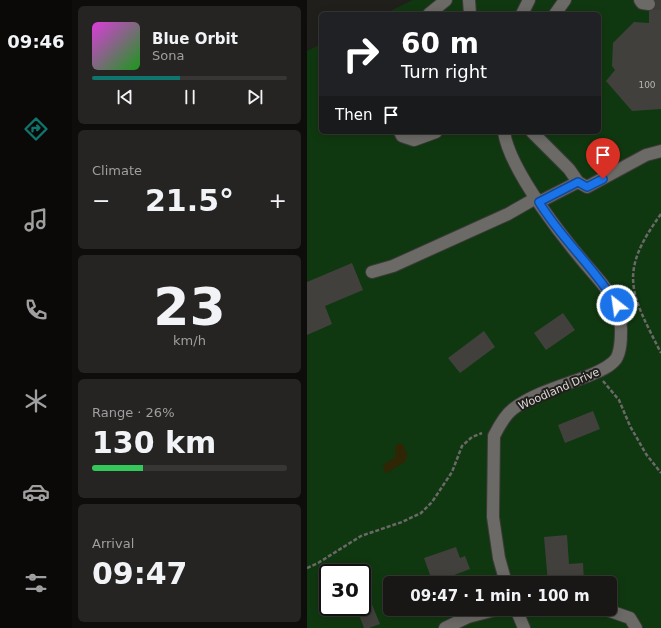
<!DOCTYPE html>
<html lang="en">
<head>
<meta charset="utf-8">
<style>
	:root { --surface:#191715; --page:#262422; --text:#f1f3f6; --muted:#9f9fa0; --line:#373634; --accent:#0f766e }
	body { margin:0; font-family:"DejaVu Sans",sans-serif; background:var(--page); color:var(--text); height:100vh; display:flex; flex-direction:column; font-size:15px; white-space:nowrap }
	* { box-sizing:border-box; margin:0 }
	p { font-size:13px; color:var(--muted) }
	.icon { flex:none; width:22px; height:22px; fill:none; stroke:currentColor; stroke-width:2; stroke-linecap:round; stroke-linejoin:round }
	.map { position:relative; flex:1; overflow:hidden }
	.sheet { display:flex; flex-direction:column; gap:6px; padding:6px; background:#0e0d0c; width:235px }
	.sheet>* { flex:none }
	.guide { position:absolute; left:12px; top:12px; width:282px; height:122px; border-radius:6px; box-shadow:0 2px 10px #0003,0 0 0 1px var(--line); background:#202124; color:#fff; overflow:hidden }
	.speed { position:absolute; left:12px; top:564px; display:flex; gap:8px; font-size:20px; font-weight:700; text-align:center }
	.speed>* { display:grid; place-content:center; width:52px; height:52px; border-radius:50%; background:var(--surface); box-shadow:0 2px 10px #0003,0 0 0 1px var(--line); line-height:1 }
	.speed .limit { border:2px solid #111; border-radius:6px; background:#fff; color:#111 }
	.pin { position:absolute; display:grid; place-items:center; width:34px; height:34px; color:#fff; margin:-41px -17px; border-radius:50% 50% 50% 0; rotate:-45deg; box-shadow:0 0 4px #0007 }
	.pin .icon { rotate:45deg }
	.me { position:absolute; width:44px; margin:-22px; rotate:330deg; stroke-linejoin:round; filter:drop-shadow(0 0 3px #0008) }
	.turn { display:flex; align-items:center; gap:14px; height:84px; padding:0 16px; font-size:18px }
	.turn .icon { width:52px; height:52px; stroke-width:2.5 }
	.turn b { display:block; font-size:28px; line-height:34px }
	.then { display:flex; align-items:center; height:38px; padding:0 16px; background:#0003; gap:8px; font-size:15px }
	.big { font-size:30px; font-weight:800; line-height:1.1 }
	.sheet .tile { flex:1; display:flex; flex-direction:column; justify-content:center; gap:6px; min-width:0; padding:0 14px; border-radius:6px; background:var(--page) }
	.sheet .dial { align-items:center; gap:0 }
	.dial b { font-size:52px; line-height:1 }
	.song { display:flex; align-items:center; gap:12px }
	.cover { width:48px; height:48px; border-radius:6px; background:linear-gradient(135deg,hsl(300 70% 55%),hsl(120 70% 35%)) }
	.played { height:4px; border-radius:2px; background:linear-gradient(90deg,var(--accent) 45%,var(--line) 45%) }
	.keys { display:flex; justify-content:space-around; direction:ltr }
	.heat { display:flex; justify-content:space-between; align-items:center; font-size:22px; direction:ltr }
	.charge { height:6px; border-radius:3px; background:linear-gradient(90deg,#34c759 26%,var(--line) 0) }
	.trip { position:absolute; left:76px; top:576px; width:234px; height:40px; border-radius:6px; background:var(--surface); box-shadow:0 2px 10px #0003,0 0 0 1px var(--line); font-weight:800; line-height:40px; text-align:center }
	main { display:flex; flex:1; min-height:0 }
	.tabs { display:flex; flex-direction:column; width:72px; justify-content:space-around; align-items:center; background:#0a0908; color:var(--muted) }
	.tabs .icon { width:28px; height:28px }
	.tabs .on { color:var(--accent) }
	.tabs b { font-size:18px; color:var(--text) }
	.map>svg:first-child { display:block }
	.green { fill:#103810; fill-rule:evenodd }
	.sand { fill:#2e2605 }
	.building { fill:#42403c }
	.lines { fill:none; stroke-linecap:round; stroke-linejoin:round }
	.minor-tunnel { stroke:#3d3b38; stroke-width:12; stroke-dasharray:12 6; stroke-linecap:butt }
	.minor-casing { stroke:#3d3b39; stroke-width:14 }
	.path { stroke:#6b6967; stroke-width:2.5; stroke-dasharray:4 2; stroke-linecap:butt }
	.minor { stroke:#6c6a66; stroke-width:12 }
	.route-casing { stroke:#114b97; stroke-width:10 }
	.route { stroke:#1a73e8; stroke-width:7 }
	.labels { text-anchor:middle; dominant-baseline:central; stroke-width:4; stroke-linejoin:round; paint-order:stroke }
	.number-label { font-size:9px; fill:#b6b4b2 }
	.street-label { font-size:11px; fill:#dddbd9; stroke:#211f1c }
</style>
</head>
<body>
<main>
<nav class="tabs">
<b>09:46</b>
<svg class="icon on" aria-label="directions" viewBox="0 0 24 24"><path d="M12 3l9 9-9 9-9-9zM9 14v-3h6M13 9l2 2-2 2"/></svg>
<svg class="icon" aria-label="music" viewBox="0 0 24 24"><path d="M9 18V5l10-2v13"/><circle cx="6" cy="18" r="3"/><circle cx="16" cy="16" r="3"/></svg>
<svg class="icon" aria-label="phone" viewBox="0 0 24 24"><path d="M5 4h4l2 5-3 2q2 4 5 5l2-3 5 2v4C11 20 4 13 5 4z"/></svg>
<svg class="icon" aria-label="climate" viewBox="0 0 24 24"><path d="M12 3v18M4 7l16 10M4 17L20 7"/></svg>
<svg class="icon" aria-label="car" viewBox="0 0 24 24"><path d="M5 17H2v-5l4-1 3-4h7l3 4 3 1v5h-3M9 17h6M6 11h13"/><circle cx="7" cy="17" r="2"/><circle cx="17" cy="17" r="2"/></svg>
<svg class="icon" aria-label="filters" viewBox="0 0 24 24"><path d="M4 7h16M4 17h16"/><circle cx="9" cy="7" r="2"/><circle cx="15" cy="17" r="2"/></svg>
</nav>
<section class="sheet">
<div class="tile">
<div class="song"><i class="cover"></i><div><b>Blue Orbit</b><p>Sona</p></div></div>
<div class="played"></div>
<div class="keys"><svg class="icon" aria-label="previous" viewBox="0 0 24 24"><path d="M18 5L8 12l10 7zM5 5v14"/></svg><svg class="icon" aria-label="pause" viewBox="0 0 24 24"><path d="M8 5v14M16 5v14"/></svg><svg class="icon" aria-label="next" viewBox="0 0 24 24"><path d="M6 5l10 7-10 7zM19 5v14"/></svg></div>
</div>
<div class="tile"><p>Climate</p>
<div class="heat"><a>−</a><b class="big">21.5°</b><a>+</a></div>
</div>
<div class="tile dial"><b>23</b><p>km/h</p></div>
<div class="tile"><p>Range · 26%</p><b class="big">130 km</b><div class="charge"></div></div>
<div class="tile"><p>Arrival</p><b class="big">09:47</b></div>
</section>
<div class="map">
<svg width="354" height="628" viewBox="0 0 354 628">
	<rect width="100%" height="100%" fill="#211f1c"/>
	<path class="green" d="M106,0H354V628H0V51L14,44V132H292V14H77ZM21,573H55V607H21ZM83,583H303V609H83Z"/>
	<path class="sand" d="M92,443L96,444L100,453L99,461L80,473L78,472L76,465L88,457V446Z"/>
	<path class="building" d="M348,0H354V109L325,111L299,81L308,70L305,66L306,43L327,22L342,23V11L348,8Z
		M45,263L56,290L18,306L25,324L0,335V282Z
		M256,313L268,330L239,350L227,333Z
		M177,331L188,347L153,373L141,358Z
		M286,411L293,429L258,443L251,425Z
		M260,535L262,564L276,563L277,582L241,583L237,537Z
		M149,547L153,558L158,556L163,569L126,583L117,558Z
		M55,580L73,624L62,628H57L49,607H55Z"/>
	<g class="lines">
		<path class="minor-tunnel" d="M342,4H354"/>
		<defs>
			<path id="minor" d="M162,0L163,14
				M333,0L335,3L342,4
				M122,14L139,0
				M215,14L222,0
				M248,14L258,0
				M93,132L95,136L107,140L129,132
				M197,132C203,172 260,243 287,274C302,291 313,306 314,329C314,339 314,351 309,359C302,368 290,372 281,376C257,385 227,393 206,409C198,415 192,426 187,436L186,517L192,558L199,583
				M225,132L262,169L271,182L280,187L339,155L354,151
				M232,202L271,182
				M65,272L86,266L201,214L229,198
				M209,609L217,628
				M297,609L323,618L329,628
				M138,628L161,617L192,609"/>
		</defs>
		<use href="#minor" class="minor-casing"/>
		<path class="path" d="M354,214C311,273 323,292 354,353
			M296,381L312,400L323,426L339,454L354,473
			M0,568L11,563L54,536L95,522L114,513L125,502L145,472L155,446L165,437L175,433"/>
		<use href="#minor" class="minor"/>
	</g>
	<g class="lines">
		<defs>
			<path id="route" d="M296,179L280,187L271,182L232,202C254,239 288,268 310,305"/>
		</defs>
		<use href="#route" class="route-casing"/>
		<use href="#route" class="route"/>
	</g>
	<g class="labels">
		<g class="number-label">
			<text x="340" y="85">100</text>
		</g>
		<g class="street-label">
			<text transform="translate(252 389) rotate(-24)">Woodland Drive</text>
		</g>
	</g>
</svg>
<div class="speed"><div class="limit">30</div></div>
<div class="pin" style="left:296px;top:179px;background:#d93025"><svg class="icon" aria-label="arrive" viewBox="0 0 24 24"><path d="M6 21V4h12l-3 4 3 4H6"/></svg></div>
<svg class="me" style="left:310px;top:305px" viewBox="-20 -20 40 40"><circle r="17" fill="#1a73e8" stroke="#fff" stroke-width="3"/><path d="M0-11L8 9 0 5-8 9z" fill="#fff"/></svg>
<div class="trip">09:47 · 1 min · 100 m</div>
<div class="guide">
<div class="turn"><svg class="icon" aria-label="right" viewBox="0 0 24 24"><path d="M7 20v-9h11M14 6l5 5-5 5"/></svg><div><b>60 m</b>Turn right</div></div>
<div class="then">Then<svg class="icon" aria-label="arrive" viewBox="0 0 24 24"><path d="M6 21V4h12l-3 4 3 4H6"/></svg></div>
</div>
</div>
</main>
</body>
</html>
